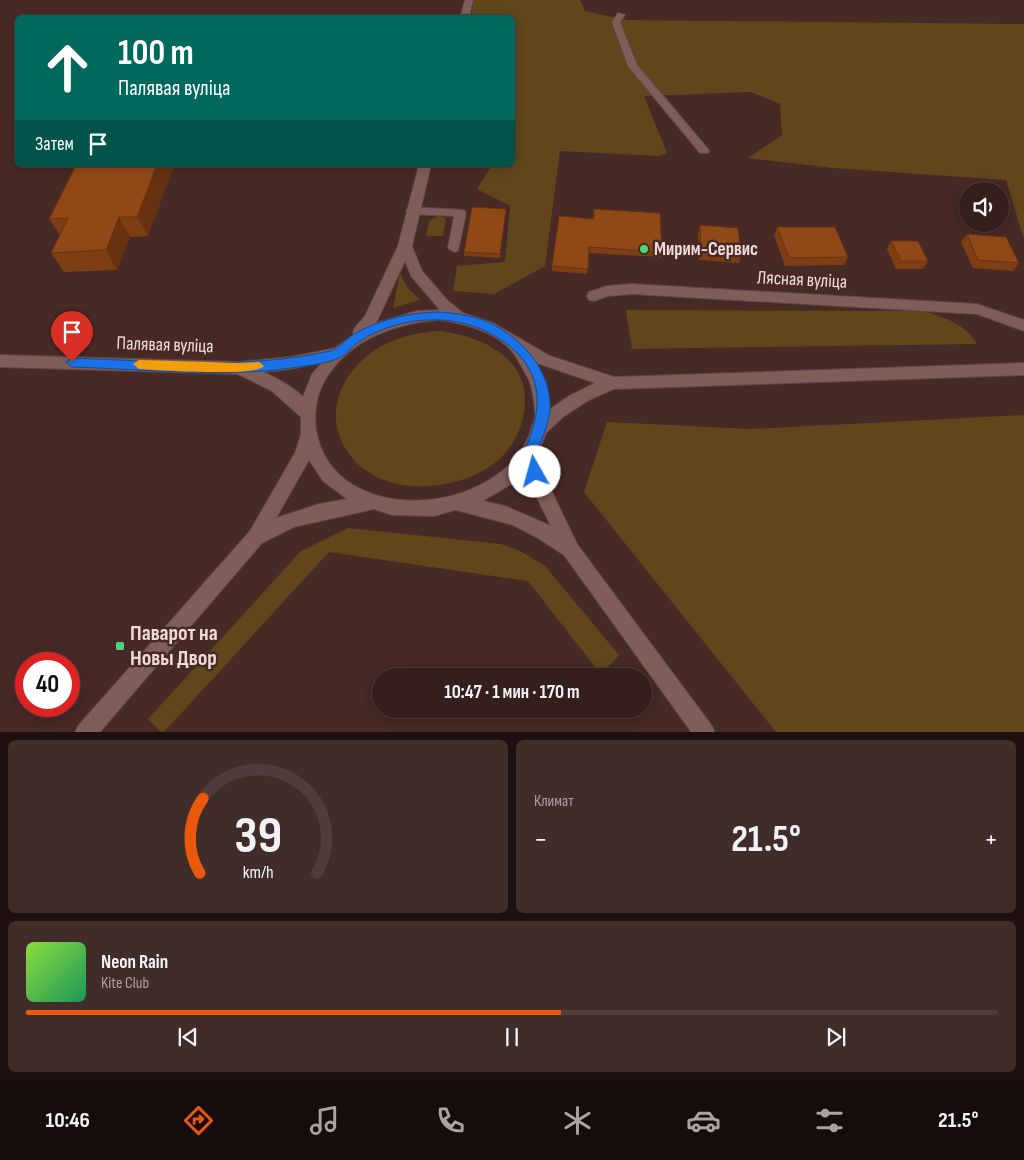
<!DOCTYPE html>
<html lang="ru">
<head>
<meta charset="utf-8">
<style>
	:root { --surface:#351f1c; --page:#402c29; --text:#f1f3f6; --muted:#aaa2a3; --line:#4f3d3b; --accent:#ea580c }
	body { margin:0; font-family:"Sofia Sans Condensed",sans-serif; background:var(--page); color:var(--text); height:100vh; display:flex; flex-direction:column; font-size:19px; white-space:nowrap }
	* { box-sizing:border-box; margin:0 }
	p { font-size:16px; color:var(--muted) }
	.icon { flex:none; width:28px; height:28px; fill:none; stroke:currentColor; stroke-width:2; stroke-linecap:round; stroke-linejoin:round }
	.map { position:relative; height:732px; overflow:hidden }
	.side { display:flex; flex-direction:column; gap:8px; padding:8px; background:#1d110f; flex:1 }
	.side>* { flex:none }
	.guide { position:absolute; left:15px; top:15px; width:500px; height:152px; border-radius:8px; box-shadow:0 2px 12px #0003,0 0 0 1px var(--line); background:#00695c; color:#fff; overflow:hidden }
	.controls { position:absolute; left:959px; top:182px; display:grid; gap:10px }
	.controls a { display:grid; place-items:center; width:50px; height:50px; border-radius:50%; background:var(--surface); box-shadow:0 2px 12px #0003,0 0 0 1px var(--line); font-size:25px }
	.speed { position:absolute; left:15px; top:652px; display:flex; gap:10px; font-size:25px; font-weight:700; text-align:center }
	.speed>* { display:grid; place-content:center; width:65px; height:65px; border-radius:50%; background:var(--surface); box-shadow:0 2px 12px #0003,0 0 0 1px var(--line); line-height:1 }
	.speed .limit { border:8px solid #d22; background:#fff; color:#111 }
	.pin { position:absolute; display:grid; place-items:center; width:42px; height:42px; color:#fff; margin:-51px -21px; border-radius:50% 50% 50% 0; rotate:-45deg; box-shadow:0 0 5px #0007 }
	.pin .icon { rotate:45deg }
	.me { position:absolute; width:55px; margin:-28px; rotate:353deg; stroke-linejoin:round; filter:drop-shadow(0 0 4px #0008) }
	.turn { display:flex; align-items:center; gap:18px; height:105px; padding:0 20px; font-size:22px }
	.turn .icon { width:65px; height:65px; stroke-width:2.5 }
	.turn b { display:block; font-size:35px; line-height:42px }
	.then { display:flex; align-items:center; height:48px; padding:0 20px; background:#0003; gap:10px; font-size:19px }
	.big { font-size:38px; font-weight:700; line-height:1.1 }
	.side .widget { flex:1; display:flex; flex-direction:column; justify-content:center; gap:8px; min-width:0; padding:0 18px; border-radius:8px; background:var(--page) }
	.side .dial { align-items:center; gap:0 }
	.dial svg { height:130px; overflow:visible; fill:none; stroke:var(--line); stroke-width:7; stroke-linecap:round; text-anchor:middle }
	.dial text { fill:var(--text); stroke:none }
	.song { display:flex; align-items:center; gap:15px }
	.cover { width:60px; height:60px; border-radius:8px; background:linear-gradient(135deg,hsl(90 70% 55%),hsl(150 70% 35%)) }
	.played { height:5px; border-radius:2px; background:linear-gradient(90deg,var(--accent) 55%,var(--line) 55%) }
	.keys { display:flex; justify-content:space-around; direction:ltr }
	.heat { display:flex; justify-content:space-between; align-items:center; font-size:28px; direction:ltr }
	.side .tiles { flex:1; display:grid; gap:8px; grid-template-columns:1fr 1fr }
	.widget:last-child { grid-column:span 2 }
	.trip { position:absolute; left:372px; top:668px; width:280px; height:50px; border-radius:25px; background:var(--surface); box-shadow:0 2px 12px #0003,0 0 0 1px var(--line); font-weight:700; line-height:50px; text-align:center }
	.tab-bar { display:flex; height:80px; justify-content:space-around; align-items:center; background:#150c0b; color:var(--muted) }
	.tab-bar .icon { width:35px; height:35px }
	.tab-bar .on { color:var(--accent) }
	.tab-bar b { font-size:22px; color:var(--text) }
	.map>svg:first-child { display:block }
	.green { fill:#61461c }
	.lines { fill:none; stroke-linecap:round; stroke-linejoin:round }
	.service-casing { stroke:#5f4544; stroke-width:2 }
	.minor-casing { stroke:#5f4544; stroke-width:2 }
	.tertiary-casing { stroke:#5f4544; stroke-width:2 }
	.secondary-casing { stroke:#5f4544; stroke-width:2 }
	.service { fill:#7f5d59; fill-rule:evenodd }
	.minor { fill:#7f5d59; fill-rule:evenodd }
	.tertiary { fill:#7f5d59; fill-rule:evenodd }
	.secondary { fill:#7f5d59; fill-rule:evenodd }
	.wall { fill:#7d3e14 }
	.shaded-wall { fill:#663210 }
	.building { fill:#914817; stroke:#663210 }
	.route { fill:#1a73e8; stroke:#114b97 }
	.slow { fill:#f59e0b }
	.poi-dot { fill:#48d779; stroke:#472926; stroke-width:2 }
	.labels { text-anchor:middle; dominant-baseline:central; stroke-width:5; stroke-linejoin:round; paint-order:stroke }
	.poi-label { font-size:19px; font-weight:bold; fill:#f0dbd9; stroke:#472926; text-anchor:start }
	.street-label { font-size:19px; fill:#f0dbd9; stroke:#472926 }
	.near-poi-label { font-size:22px; font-weight:bold; fill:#f0dbd9; stroke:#472926; text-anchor:start }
</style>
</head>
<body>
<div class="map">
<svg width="1024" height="733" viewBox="0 0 1024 733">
	<rect width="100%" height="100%" fill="#472926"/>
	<path class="green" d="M474,0H580L585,11L626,20L1024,24V239L1006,180L833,168L748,158L782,135L780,104L751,92L644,96L667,153L659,156L560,151L545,266L494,294L453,291L457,266L505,262L510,206L477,189L492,165H512V18L471,17Z
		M438,216L444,217L446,221L443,236H426L429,221Z
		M400,273L407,287L420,300L393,308Z
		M626,310L923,311C945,318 965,323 977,344L632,349Z
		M439,331C477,335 526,355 525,401C525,431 507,460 479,473C434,495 366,493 342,442C323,403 351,359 388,343C404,335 421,332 439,331Z
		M1024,415V732H776L584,492L607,422L750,429Z
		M348,528L501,544L520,551L545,566L619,655L611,664L599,672L528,581L329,552L164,732H161L148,719L301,551Z"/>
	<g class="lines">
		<defs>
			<path id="service" d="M618,13L625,15L620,22L637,65L708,149L709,151L708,153H700L628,66L612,22Z
				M412,207L464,210L466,213L458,251L454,252L448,248L454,216L408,214L406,211L408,208Z"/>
			<path id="minor" d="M632,284L977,304L1024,320V331L977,314L632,294L608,296L594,301L589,300L587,296L589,292L607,286Z
				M336,348L341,350L343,354L341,358L291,369L263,372C281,380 306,394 315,412L313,417L307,419L301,417L272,391L238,374L0,367V355L239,362L291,357Z"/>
			<path id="tertiary" d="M529,447L535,449L552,492L577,544L712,726L715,733H692L564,555L536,537L513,525L456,510L453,504L456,498L462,496L505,506L551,526L535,494L521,454L523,449Z"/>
			<path id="secondary" d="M465,0H473L469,18H460Z
				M419,165H431L412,246L422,271L447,300L463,313L493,323L550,356L614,377L1024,363V375L614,389L589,400L563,417L546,433L537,456L513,483L479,503L434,516L392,515L374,509L294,527L262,543L99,733H75L78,726L250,531L295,453L301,434V402L312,374L335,348L353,335L354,329L365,316L398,246ZM405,261L411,276L440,310L417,311L376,323ZM438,320C463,323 488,329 507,346C516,354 522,368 528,378C532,385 536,410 535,418C534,423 531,428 530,433C499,517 333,530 316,430C314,414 316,396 324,382C346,341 394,323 438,320ZM534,362L595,383L569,396L550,409L546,382ZM309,460L323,481L347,499L319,504L276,518Z"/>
		</defs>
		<use href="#service" class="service-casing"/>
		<use href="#minor" class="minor-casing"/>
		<use href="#tertiary" class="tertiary-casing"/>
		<use href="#secondary" class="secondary-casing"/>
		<use href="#service" class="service"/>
		<use href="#minor" class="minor"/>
		<use href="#tertiary" class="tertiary"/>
		<use href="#secondary" class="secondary"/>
	</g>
	<path class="wall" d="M174,165L148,236L130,237L117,270L64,272L51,253L60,235L49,219Z
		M506,209L500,258L464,256V252Z
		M594,209L662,252L661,257L589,253L587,274L552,271V266L593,219Z
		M700,225L741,255L739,263L699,260L698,233Z
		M777,227L848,257L844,265L785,266L774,235Z
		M967,234L1019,263L1013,271L973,268L961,242Z
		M891,241L928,261L923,269H896L887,249Z"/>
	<path class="shaded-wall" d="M157,165H174L148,236L137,217Z
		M506,209V213L500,258V254Z
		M119,217L130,237L117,270L106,250Z"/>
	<path class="building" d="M76,165H157L137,217H119L106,250L51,253L68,218L49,219Z
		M472,207L506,209L500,254L464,252Z
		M594,209L660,213L662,252L589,247L588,269L552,266L559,216L594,219Z
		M700,225L738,228L741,255L701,252Z
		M777,227H835L848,257L789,258Z
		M967,234L1006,237L1019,263L978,260Z
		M891,241H918L928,261H901Z"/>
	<path class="route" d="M438,312C453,313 469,315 483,320C519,334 552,369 550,410C548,426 542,439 536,454L541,472L540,475L535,477L531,475L523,454C538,420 547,386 519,355C483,317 426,311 379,331C373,334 365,337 359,342C352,346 346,355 339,358C325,364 305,366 291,368C220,378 143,369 72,367L66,362L72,358C158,361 245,370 330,351C339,349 346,339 354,334C381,319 408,313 438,312Z"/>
	<path class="slow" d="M139,360L239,363L259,362L264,366C258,377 156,370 139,369L133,364Z"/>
	<g class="poi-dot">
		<circle cx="644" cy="249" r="5"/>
		<rect x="115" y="641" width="10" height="10" rx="2.5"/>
	</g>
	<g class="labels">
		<g class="poi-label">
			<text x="654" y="249">Мирим-Сервис</text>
		</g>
		<g class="street-label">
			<text transform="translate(802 280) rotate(3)">Лясная вуліца</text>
			<text transform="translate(165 345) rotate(2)">Палявая вуліца</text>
		</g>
		<g class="near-poi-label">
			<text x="130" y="633">Паварот на<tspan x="130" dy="25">Новы Двор</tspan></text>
		</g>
	</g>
</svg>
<div class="controls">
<a><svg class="icon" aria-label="sound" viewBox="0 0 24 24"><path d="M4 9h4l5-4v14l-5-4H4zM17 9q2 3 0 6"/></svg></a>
</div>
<div class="speed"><div class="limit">40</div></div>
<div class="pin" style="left:72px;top:362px;background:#d93025"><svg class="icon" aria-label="arrive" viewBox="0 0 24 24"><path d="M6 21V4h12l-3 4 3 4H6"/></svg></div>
<svg class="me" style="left:535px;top:472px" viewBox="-20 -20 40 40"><circle r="19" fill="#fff"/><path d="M0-13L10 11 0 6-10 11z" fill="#1a73e8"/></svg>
<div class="trip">10:47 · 1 мин · 170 m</div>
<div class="guide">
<div class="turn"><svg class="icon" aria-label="ahead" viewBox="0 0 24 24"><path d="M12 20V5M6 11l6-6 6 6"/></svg><div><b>100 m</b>Палявая вуліца</div></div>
<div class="then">Затем<svg class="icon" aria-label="arrive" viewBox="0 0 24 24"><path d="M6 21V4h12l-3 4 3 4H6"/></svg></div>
</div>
</div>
<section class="side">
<div class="tiles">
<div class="widget dial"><svg viewBox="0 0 100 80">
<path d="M14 69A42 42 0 1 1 86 69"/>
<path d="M14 69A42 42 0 0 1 16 23" stroke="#ea580c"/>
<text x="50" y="56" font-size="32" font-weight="700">39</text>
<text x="50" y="72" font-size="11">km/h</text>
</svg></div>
<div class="widget"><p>Климат</p>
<div class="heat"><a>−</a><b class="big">21.5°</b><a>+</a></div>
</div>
<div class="widget">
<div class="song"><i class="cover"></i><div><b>Neon Rain</b><p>Kite Club</p></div></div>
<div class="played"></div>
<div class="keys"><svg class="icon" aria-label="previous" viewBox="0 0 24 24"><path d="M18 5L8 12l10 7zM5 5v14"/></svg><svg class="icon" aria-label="pause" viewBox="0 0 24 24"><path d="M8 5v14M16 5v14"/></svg><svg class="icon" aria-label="next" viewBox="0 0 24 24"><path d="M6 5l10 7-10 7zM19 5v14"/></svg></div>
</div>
</div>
</section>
<nav class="tab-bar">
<b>10:46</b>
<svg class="icon on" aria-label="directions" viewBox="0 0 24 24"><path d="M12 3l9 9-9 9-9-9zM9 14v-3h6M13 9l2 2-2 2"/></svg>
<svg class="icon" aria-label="music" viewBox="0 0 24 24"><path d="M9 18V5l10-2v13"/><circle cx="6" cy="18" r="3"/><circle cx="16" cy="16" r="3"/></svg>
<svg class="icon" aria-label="phone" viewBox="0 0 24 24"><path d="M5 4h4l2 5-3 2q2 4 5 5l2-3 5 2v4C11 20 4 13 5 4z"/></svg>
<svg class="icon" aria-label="climate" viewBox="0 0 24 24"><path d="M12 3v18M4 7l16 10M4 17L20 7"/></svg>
<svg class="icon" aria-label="car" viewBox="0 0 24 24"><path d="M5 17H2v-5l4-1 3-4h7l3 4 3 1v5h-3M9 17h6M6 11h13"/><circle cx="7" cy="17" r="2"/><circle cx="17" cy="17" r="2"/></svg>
<svg class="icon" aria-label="filters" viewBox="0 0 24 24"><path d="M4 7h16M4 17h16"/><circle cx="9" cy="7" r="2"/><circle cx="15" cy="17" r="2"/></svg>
<b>21.5°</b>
</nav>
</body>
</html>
